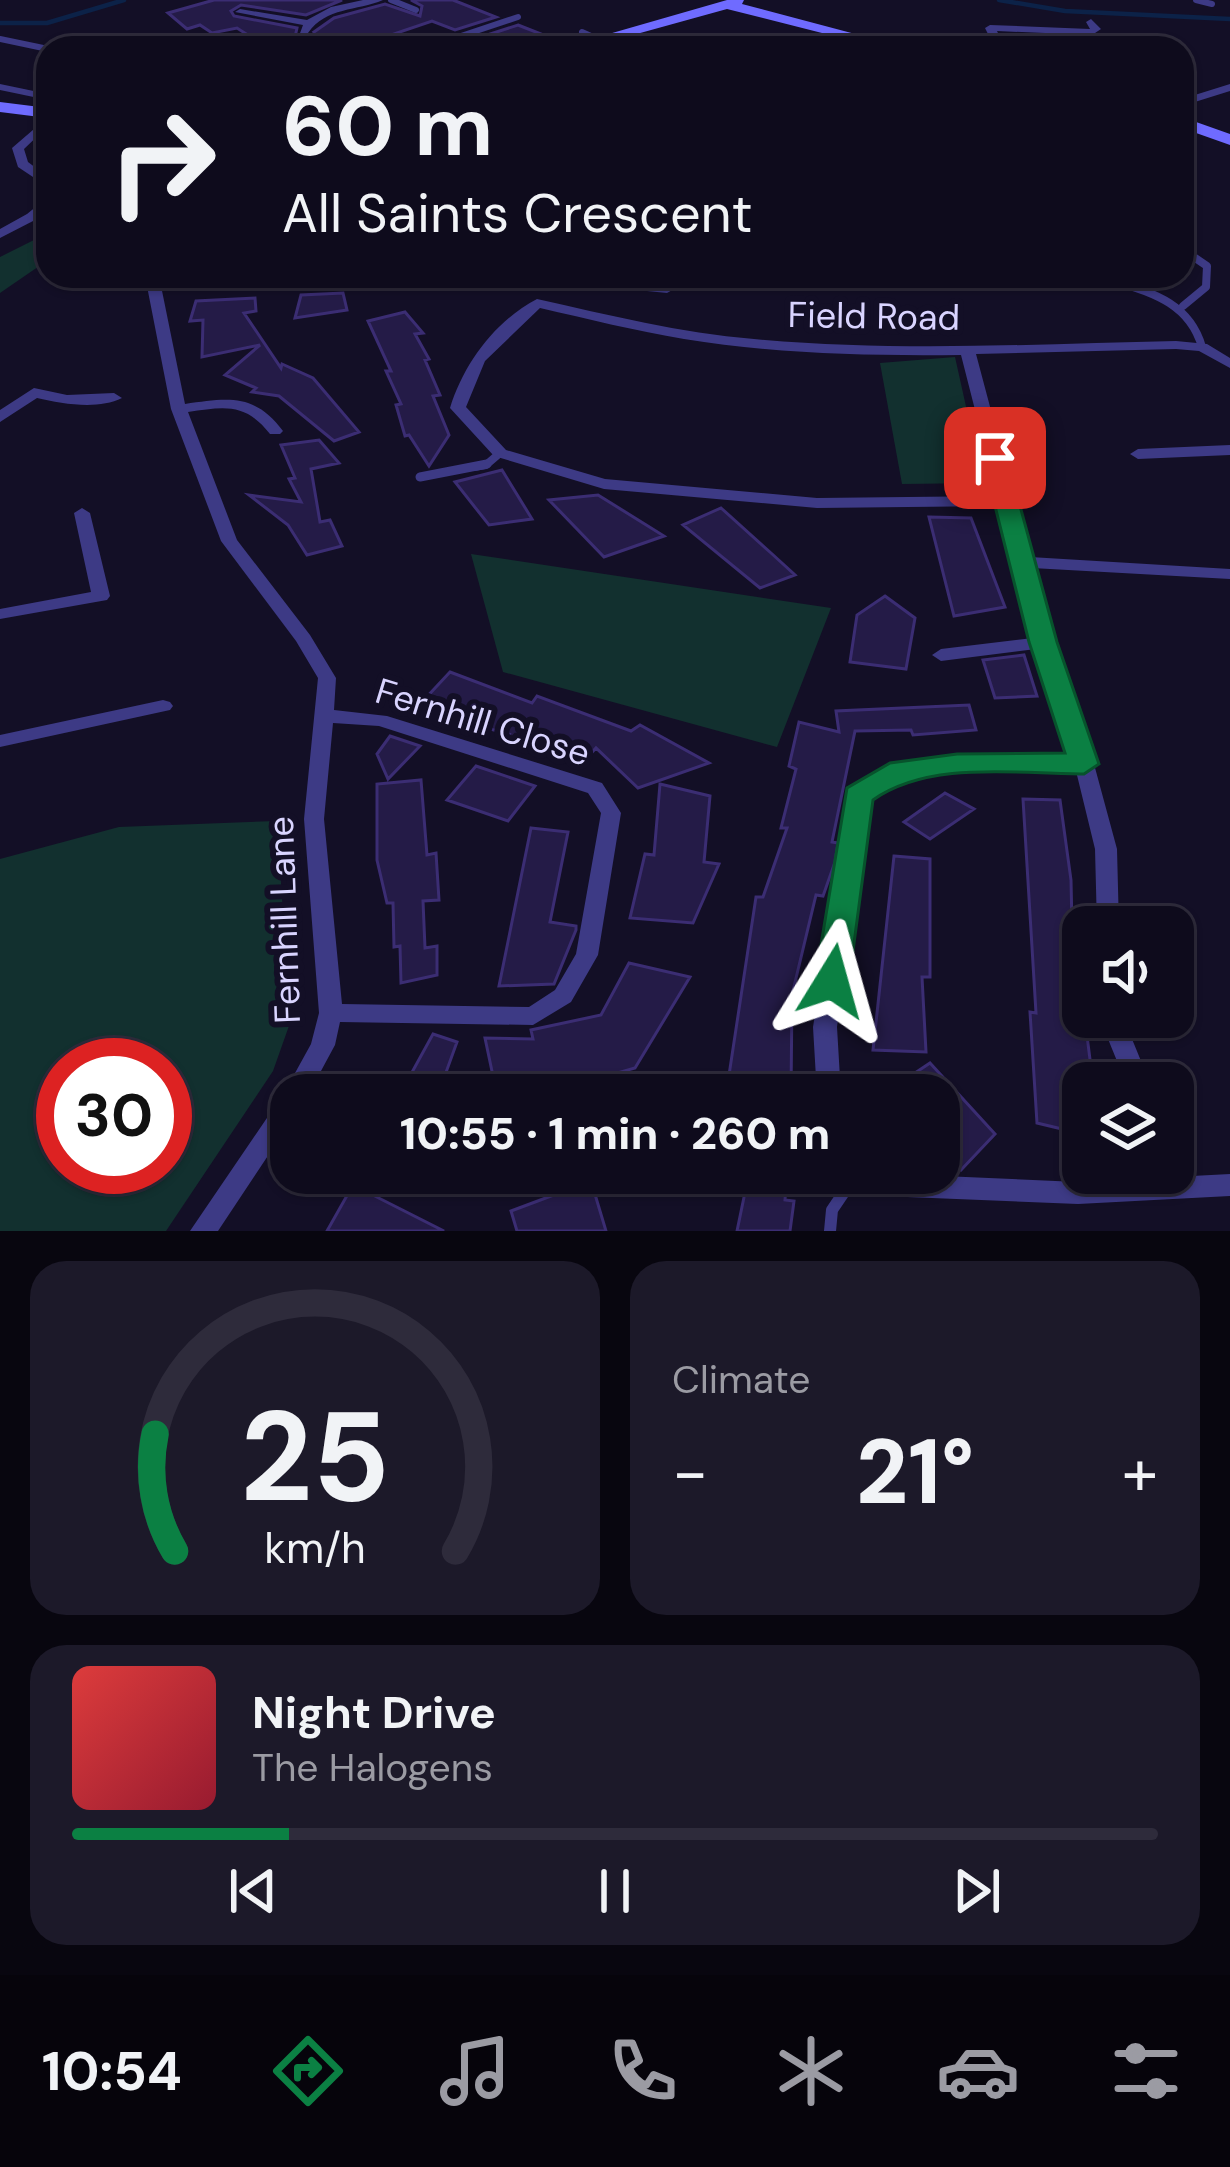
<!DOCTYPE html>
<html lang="en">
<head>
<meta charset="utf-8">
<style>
	:root { --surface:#0e0b1c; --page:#1c1929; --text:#f1f3f6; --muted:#9b9ba3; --line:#2e2b3b; --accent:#0b8043 }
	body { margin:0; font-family:"DM Sans",sans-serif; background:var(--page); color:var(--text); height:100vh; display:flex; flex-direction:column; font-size:45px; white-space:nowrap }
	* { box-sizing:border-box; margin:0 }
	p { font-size:39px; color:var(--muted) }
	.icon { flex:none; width:66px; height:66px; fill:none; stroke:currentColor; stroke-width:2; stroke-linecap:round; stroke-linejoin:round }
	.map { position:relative; height:1231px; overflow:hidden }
	.drawer { display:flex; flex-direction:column; gap:30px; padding:30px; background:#08060f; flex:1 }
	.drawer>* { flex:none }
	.guide { position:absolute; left:36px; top:36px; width:1158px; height:252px; border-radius:36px; box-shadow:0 3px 9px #0004,0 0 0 3px var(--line); background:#0e0b1c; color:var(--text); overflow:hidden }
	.buttons { position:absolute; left:1062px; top:906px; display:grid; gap:24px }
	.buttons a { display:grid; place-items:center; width:132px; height:132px; border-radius:24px; background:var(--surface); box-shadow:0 3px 9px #0004,0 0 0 3px var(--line); font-size:60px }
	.speed { position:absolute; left:36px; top:1038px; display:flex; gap:24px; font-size:60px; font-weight:700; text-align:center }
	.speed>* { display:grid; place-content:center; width:156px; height:156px; border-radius:50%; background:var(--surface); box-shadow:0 3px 9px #0004,0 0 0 3px var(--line); line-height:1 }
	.speed .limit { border:18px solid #d22; background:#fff; color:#111 }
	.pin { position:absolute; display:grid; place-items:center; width:102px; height:102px; color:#fff; margin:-51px; border-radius:24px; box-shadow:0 6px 18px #0006 }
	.me { position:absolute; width:132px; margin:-66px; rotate:8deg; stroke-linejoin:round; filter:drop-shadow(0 0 9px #0008) }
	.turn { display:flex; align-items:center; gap:42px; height:252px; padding:0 48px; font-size:54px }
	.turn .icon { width:156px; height:156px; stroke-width:2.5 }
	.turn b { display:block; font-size:84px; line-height:102px }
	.big { font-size:90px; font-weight:800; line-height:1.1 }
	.drawer .card { flex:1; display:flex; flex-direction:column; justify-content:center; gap:18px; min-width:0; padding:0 42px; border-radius:36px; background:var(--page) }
	.drawer .dial { align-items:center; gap:0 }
	.dial svg { height:312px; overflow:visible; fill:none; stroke:var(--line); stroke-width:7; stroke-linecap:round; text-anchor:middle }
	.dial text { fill:var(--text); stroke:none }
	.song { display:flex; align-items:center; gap:36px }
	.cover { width:144px; height:144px; border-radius:18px; background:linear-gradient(135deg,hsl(0 70% 55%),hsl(350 70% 35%)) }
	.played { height:12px; border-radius:6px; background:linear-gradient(90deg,var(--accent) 20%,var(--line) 20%) }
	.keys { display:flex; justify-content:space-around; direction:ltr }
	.heat { display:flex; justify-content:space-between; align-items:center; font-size:66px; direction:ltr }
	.drawer .tiles { flex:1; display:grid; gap:30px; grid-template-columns:1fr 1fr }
	.card:last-child { grid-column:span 2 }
	.trip { position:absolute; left:270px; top:1074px; width:690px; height:120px; border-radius:36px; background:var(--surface); box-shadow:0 3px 9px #0004,0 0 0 3px var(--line); font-weight:800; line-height:120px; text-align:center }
	.dock { display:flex; height:192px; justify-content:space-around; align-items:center; background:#06040b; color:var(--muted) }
	.dock .icon { width:84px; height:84px }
	.dock .selected { color:var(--accent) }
	.dock b { font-size:54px; color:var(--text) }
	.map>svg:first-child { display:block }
	.green { fill:#12302f; fill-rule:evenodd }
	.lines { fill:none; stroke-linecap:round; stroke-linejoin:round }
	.stream { stroke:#0c2248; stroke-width:4.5 }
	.building { fill:#241b47; stroke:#3b2d73; stroke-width:3 }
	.lane-far3 { stroke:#3d3a85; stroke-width:6 }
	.lane-far2 { stroke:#3d3a85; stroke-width:8 }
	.lane-far1 { stroke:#3d3a85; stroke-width:9 }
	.lane { stroke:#3d3a85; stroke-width:12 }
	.street { fill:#3d3a85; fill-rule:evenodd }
	.secondary { fill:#6f6bff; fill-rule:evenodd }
	.route { fill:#0b8043; stroke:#07532c; stroke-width:3 }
	.labels { text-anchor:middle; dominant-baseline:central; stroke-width:12; stroke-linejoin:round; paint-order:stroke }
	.street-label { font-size:36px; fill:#d9d4ff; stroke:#130f26 }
</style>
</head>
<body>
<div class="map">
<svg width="1230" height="1231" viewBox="0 0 1230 1231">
	<rect width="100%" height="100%" fill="#130f26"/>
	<path class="green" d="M48,233V260L0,293V257Z
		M955,357L983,483L902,484L880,363Z
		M471,554L831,608L777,747L503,672Z
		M277,821L290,1023L273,1071L166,1231H0V859L119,827ZM165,1065V1167H63V1065Z"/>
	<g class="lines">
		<path class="stream" d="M999,0L1065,11L1230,19
			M0,23H47L124,0"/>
	</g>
	<path class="building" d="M214,0H342L306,15L241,5L231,11L234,16L297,28L295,37L308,48H268L237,28L212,33L200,25L187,29L168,13Z
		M411,0H453L496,17L455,30L432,21L376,40L391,48H331L314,32L334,18L385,4L420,16L422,6Z
		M518,25L554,39L514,48L478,38Z
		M343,293L347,310L295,318L301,295Z
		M255,298L256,311L244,313L281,368L282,364L313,378L359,432L334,441L279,396L252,392L256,388L225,375L260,345L202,357L203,320L190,321L196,301Z
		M405,312L423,333L415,334L429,359L425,360L440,395L433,396L449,435L429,466L409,435L405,436L396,405L401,404L386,371H391L368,321Z
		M319,440L339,463L311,469L320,522L330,520L342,546L307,555L288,525L249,495L301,502L289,479L295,478L281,445Z
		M502,470L532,519L489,525L455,482Z
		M598,495L664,536L604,557L549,500Z
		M721,508L771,553L795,575L760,588L683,525Z
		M929,517L971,518L1005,607L954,616Z
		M885,596L915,618L906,669L850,662L857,615Z
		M1024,655L1037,696L995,698L983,660Z
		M450,672L532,703L537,696L631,731L640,725L709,763L638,788L596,748L585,760L505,739L509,734L449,718L444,724L410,715Z
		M969,705L976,730L913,735L911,730L855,731L832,842L838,843L835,862L823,896L816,895L792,995L791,1095H726L756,897H763L787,828H781L796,769L789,766L799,722L839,732L836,711Z
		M390,736L420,746L388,779L377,754Z
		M476,766L535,786L508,821L447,800Z
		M421,780L427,855L436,853L439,900L423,901L425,948L437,946V975L401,983L400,946L394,947L393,903H387L377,860V784Z
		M660,784L710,796L704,862L719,864L693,923L630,918L645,854L654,855Z
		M945,793L974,809L930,839L904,822Z
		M1023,799L1060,800L1071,880L1074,1018L1085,1020L1093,1083H1083V1134L1037,1123L1030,1012L1036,1013Z
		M531,828L568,832L550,922L576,926V930L554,984L499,986Z
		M894,856L930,859V977H922L926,1052L873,1050Z
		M629,963L690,977L635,1068L541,1095H497L485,1038L533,1039L531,1030L601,1015Z
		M433,1034L457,1042L440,1089L405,1085Z
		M930,1063L995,1134L961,1170L939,1142V1095H882Z
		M749,1173H787L785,1200L794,1201L790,1231H737Z
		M591,1181L606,1231H517L511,1211Z
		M353,1185L444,1231H327Z"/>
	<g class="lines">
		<path class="lane-far3" d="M391,0L416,10
			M1196,0L1212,4
			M582,32L600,40
			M567,37L582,44
			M0,39L48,49
			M480,48L458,37L518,17"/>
		<path class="lane-far2" d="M1182,249L1207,266L1206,287L1183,306
			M268,276L291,281
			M1100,276C1143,291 1188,298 1202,347
			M474,467L486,465L500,453"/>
		<path class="lane-far1" d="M420,477L487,464"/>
		<path class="lane" d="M830,1231L832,1210L857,1173"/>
		<path class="street" d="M363,0H383C357,11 326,7 308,33L327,48H315L299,36L303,25L235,12L240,9L307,20L331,7Z
			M1091,19L1101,29L1092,35L997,31L1005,48H995L985,28L990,25L1090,29L1086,22Z
			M0,84L48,94V100L0,90Z
			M1230,84V91L1182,106V99Z
			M48,117V126L24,149L28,162L48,177V187L18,167L12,148Z
			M48,197V208L35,220L0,238V229L27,214Z
			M145,276H159L185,404C228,398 255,393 283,431L280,434H270C245,402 224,407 188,412L237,540L310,635L336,678L334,710L387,716L602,783L621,813L598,955L571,1002L533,1025L340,1022L335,1045L308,1095H291V1121L218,1231H190L284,1093L311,1044L319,1013L304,819L318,678L296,641L221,541L171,409ZM333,723L379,726L588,793L601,813L576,954L555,990L529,1007L342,1004L324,819Z
			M529,276H577L667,285L674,289L667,293L536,280Z
			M537,299C609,315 680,333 754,339C896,352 1034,344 1176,341L1207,344L1230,358V368L1199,351L1176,349L976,354L1030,557L1230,569V579L1032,568L1052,642L1094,764L1117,849L1119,927H1097L1095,849L1076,771H957L895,780L868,798L837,1027L841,1095H817L813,1027L851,790L890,767L957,757H1072L1036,649L941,661L932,655L941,649L1033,638L1000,506L817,508L604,489L494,456L450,408C464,363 495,321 537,299ZM540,308C588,319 636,331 684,339C776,354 869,356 961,355L997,496L817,498L605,479L506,450L466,407L485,361Z
			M34,388L67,395L114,393L122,398C98,410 63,404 37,398L0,422V410Z
			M1230,445V455L1138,459L1130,454L1138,449Z
			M82,508L90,513L110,596L107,600L0,619V609L91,592L74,513Z
			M163,700L170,702L173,706L170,710L0,747V735Z
			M1099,1017H1123L1150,1083H1126Z
			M873,1173L1078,1182L1230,1174V1196L1078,1204L907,1197L877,1181Z"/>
		<path class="secondary" d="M727,0H744L742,4L908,48H881L727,9L586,48H560Z
			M0,102L48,108V118L0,112Z
			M1182,117L1230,134V145L1182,128Z"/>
	</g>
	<path class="route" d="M995,451L1007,458L1057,642L1099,764L1084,774C1016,774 930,760 873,800L849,981L844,990L832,994L820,990L815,981L847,788L890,763L957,754L1065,753L1029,642L983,458Z"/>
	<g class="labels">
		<g class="street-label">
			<text transform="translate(874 316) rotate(1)">Field Road</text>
			<text transform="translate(483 722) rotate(17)">Fernhill Close</text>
			<text transform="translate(284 920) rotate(-92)">Fernhill Lane</text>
		</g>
	</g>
</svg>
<div class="buttons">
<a><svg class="icon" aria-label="sound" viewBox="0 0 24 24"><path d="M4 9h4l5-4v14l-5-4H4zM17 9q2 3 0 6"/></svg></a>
<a><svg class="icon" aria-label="layers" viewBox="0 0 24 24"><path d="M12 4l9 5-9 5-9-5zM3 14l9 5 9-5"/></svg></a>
</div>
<div class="speed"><div class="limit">30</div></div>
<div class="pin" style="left:995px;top:458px;background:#d93025"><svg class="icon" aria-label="arrive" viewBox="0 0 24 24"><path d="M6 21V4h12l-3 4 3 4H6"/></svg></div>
<svg class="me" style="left:832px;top:981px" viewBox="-20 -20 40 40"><path d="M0-17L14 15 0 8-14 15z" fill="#0b8043" stroke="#fff" stroke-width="4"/></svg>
<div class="trip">10:55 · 1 min · 260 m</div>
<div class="guide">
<div class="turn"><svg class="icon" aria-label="right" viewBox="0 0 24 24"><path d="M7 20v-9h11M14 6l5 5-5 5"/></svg><div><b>60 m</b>All Saints Crescent</div></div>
</div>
</div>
<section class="drawer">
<div class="tiles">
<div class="card dial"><svg viewBox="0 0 100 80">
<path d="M14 69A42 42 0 1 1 86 69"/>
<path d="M14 69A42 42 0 0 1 9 39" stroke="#0b8043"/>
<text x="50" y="56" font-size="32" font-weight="700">25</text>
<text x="50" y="72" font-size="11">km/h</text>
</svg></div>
<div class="card"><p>Climate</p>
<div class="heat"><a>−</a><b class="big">21°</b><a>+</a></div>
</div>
<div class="card">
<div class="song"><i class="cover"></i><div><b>Night Drive</b><p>The Halogens</p></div></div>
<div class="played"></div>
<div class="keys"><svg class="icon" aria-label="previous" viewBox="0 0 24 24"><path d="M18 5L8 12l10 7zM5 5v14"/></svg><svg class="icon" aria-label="pause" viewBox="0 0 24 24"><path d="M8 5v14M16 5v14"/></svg><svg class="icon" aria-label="next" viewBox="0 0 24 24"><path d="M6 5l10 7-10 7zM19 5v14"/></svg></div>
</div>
</div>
</section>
<nav class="dock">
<b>10:54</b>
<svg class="icon selected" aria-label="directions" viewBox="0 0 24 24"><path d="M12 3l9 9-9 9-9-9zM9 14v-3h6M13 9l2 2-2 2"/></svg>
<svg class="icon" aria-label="music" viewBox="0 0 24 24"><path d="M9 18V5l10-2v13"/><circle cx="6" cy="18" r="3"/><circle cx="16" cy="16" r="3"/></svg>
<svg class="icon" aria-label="phone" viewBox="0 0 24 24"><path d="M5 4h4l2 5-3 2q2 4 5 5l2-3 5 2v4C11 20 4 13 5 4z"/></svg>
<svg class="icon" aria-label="climate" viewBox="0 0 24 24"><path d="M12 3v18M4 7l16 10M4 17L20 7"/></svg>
<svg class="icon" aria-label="car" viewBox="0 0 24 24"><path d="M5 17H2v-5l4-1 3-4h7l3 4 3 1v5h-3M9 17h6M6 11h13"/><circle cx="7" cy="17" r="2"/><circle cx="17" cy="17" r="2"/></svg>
<svg class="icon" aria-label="filters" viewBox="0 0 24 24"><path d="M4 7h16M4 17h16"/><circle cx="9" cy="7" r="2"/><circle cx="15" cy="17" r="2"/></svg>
</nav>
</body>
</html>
